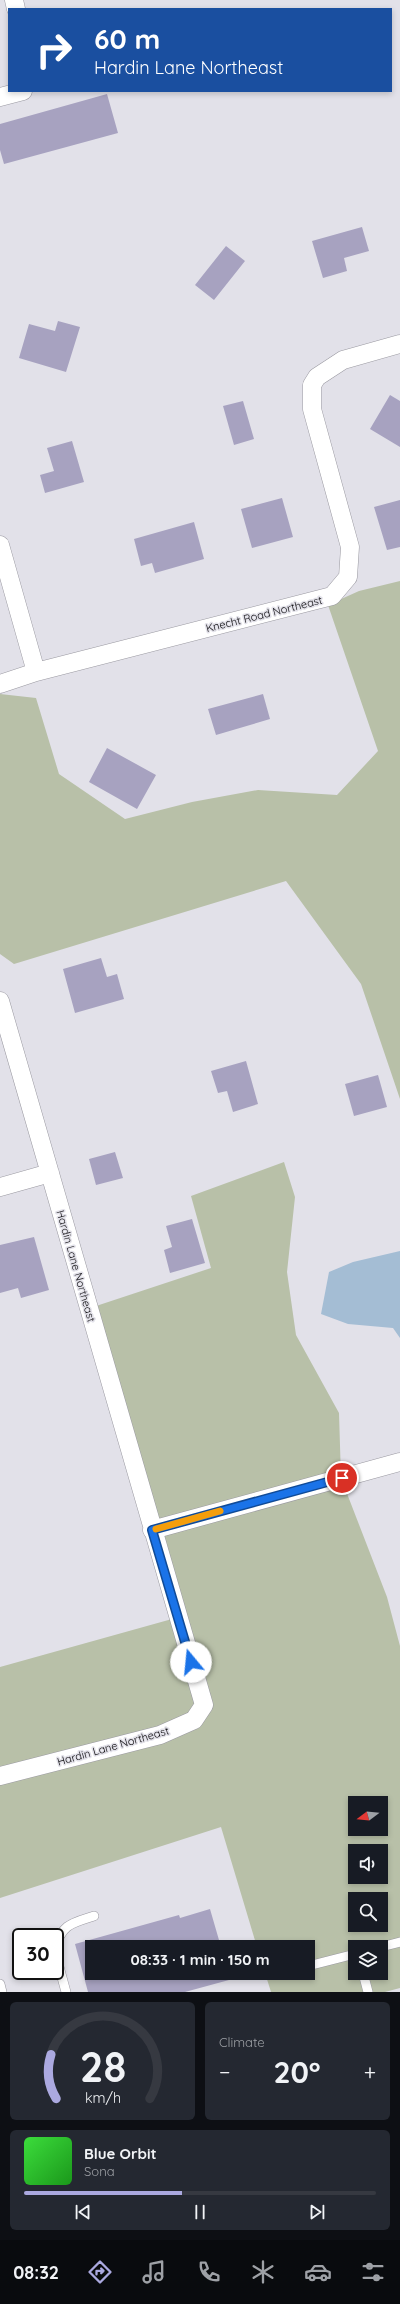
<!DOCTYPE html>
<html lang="en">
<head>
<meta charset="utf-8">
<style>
	:root { --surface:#171b24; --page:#242831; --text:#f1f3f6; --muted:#9ea1a6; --line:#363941; --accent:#aba9e0 }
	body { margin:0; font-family:Quicksand,sans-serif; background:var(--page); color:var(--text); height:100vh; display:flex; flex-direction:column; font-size:15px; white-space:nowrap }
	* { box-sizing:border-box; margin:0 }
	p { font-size:13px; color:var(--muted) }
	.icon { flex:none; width:22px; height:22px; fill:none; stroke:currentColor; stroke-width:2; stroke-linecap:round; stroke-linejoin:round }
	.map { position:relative; height:1992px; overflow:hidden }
	.panel { display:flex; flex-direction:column; gap:10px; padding:10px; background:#0d0f14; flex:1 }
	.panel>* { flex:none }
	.guide { position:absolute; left:8px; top:8px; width:384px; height:84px; border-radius:0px; box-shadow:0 2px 6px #0003; background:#1a4fa0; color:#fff; overflow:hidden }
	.needle { width:26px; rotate:254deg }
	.tools { position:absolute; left:348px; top:1796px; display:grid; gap:8px }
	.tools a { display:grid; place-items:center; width:40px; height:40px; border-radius:0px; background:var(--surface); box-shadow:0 2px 6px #0003; font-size:20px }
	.speed { position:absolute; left:12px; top:1928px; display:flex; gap:8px; font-size:20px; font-weight:700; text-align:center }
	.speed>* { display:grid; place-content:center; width:52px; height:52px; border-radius:50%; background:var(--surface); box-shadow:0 2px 6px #0003; line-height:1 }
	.speed .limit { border:2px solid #111; border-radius:6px; background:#fff; color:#111 }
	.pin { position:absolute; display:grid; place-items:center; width:34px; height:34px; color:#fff; margin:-17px; border:2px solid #fff; border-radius:50%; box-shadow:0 1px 4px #0007 }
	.me { position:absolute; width:44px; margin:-22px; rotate:343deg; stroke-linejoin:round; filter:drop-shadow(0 0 3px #0008) }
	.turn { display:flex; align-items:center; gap:14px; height:84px; padding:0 20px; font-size:18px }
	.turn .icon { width:52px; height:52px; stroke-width:2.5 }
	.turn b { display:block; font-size:28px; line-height:34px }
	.big { font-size:30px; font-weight:700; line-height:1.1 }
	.panel .tile { flex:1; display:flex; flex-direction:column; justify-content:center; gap:6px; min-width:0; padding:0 14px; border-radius:6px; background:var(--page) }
	.panel .dial { align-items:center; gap:0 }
	.dial svg { height:104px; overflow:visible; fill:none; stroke:var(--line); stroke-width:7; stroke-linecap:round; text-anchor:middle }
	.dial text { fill:var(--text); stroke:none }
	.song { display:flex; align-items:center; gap:12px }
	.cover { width:48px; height:48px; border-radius:6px; background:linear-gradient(135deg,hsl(120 70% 55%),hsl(120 70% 35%)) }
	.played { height:4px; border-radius:2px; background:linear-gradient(90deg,var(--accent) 45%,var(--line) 45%) }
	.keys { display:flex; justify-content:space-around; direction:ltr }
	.heat { display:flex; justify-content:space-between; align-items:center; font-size:22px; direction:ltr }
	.panel .tiles { flex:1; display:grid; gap:10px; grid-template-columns:1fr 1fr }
	.tile:last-child { grid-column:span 2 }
	.trip { position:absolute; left:85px; top:1940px; width:230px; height:40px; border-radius:0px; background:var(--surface); box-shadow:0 2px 6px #0003; font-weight:700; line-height:40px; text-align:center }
	.menu { display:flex; height:64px; justify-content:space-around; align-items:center; background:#090b0e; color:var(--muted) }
	.menu .icon { width:28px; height:28px }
	.menu .active { color:var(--accent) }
	.menu b { font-size:18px; color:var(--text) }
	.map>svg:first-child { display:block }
	.green { fill:#b8c0a8; fill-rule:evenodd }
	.water { fill:#a4bdd4 }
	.building { fill:#a7a2c0 }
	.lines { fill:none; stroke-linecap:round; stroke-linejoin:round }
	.lane-casing { stroke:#9a99a1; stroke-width:10 }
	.street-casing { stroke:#9a99a1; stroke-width:19 }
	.lane { stroke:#fff; stroke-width:9 }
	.street { stroke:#fff; stroke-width:18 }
	.route-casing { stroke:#114b97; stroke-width:10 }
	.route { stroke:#1a73e8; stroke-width:7 }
	.slow { stroke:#f59e0b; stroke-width:7 }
	.labels { text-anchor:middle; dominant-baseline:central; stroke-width:3; stroke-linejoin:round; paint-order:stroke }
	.street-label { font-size:11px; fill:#0f0e11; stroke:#e2e1e9 }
</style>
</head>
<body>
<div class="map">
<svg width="400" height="1992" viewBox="0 0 400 1992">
	<rect width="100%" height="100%" fill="#e2e1e9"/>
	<path class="green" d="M400,581V1099L361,984L286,881L14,964L0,954V694L36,698L59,774L125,819L192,802L258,790L337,795L378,751L328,605L359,591Z
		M284,1162L295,1197L287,1272L296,1335L339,1413L341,1478L387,1597L400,1646V1988L385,1992H271L265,1973H308V1947H257L221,1827L0,1898V1667L172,1619L87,1309L211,1268L191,1196ZM355,1803H381V1829H355ZM355,1851H381V1877H355ZM355,1899H381V1925H355ZM355,1947H381V1973H355Z"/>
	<path class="water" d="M400,1251V1338L393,1328L348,1324L321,1314L329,1272L353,1262Z"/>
	<path class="building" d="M107,94L118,133L4,164L0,150V124Z
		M362,227L369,251L344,258L347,271L323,278L312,241Z
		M226,246L245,261L214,300L195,285Z
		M58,321L80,327L66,372L19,358L29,324L55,331Z
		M390,395L400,401V447L370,429Z
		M243,401L254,439L234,445L223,406Z
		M72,441L84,482L45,493L40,475L54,471L47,448Z
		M282,498L293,537L252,548L241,509Z
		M400,500V547L387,550L374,507Z
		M194,522L204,559L155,573L152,563L141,566L134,539Z
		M263,694L270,719L216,735L208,709Z
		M107,748L156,775L137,809L89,782Z
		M101,958L107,977L117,974L124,999L75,1013L63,969Z
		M246,1061L258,1104L233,1112L227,1091L218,1093L211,1071Z
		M378,1075L387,1107L354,1116L345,1084Z
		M115,1152L123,1178L96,1185L89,1159Z
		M192,1219L205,1263L170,1273L164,1250L172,1247L166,1226Z
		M34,1237L49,1290L21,1298L18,1288L0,1293V1245Z
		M210,1909L221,1947H92V1973H240V1977L185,1992H88L75,1944L179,1915L180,1918Z"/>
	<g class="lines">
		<defs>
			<path id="lane" d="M381,1947L400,1942
				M55,1948C62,1924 72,1923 94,1916
				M55,1952L66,1992
				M308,1966L355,1954
				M363,1973L368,1992
				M0,1984L2,1992"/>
			<path id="street" d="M14,0L16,9
				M0,97L23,91
				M0,545L36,672
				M0,684L36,672L332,596L348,577L350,547L312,409V385L317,377L343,360L400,344
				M0,1001L204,1705L194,1720L160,1735L0,1776
				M0,1187L50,1173
				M152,1530L400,1462"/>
		</defs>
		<use href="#lane" class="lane-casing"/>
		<use href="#street" class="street-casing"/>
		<use href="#lane" class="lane"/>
		<use href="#street" class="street"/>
	</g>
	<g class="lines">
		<defs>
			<path id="route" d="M191,1662L152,1530L342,1478"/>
		</defs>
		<use href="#route" class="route-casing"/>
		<use href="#route" class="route"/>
		<path class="slow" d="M156,1529L220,1511"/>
	</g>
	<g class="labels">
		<g class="street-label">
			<text transform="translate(264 614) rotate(-14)">Knecht Road Northeast</text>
			<text transform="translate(76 1266) rotate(74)">Hardin Lane Northeast</text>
			<text transform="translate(113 1746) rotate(-16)">Hardin Lane Northeast</text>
		</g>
	</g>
</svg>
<div class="tools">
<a><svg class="needle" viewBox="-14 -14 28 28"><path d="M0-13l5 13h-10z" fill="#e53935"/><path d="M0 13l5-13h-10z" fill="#9ea1a6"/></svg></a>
<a><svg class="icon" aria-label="sound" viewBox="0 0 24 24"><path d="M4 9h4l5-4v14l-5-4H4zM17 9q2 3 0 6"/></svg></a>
<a><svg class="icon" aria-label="search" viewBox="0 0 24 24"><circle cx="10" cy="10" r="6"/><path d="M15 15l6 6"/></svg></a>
<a><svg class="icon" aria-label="layers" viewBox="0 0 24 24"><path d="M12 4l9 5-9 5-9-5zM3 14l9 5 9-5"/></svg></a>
</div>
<div class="speed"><div class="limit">30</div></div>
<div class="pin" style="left:342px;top:1478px;background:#d93025"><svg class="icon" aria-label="arrive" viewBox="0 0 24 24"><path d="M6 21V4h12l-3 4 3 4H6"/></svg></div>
<svg class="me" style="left:191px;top:1662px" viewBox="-20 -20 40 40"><circle r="19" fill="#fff"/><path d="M0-13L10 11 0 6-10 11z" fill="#1a73e8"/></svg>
<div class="trip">08:33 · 1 min · 150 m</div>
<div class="guide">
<div class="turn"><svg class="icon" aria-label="right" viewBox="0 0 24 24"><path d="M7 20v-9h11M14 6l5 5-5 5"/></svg><div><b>60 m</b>Hardin Lane Northeast</div></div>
</div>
</div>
<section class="panel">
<div class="tiles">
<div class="tile dial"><svg viewBox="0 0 100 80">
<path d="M14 69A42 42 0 1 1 86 69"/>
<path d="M14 69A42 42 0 0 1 10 35" stroke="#aba9e0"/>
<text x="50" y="56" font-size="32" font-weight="700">28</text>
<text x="50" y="72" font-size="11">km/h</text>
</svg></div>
<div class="tile"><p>Climate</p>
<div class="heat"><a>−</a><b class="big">20°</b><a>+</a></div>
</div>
<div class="tile">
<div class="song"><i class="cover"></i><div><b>Blue Orbit</b><p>Sona</p></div></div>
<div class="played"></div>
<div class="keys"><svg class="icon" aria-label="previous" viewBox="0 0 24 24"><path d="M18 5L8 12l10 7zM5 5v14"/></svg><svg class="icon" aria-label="pause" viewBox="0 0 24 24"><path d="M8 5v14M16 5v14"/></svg><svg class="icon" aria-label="next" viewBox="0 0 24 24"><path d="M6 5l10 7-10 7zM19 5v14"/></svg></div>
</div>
</div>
</section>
<nav class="menu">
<b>08:32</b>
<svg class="icon active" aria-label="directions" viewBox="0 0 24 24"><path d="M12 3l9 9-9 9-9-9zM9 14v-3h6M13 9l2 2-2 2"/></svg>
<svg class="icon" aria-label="music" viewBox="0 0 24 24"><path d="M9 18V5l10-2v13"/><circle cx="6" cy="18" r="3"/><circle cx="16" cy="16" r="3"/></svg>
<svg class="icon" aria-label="phone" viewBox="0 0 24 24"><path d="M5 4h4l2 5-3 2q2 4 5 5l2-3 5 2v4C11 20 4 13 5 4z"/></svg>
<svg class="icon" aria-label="climate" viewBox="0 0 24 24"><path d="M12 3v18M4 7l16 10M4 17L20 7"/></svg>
<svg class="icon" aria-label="car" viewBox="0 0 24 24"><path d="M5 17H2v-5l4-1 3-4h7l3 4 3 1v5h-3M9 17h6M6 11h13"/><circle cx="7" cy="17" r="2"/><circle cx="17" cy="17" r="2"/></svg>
<svg class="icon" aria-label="filters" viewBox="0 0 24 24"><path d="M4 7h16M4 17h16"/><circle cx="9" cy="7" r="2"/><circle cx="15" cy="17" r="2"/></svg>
</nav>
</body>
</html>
